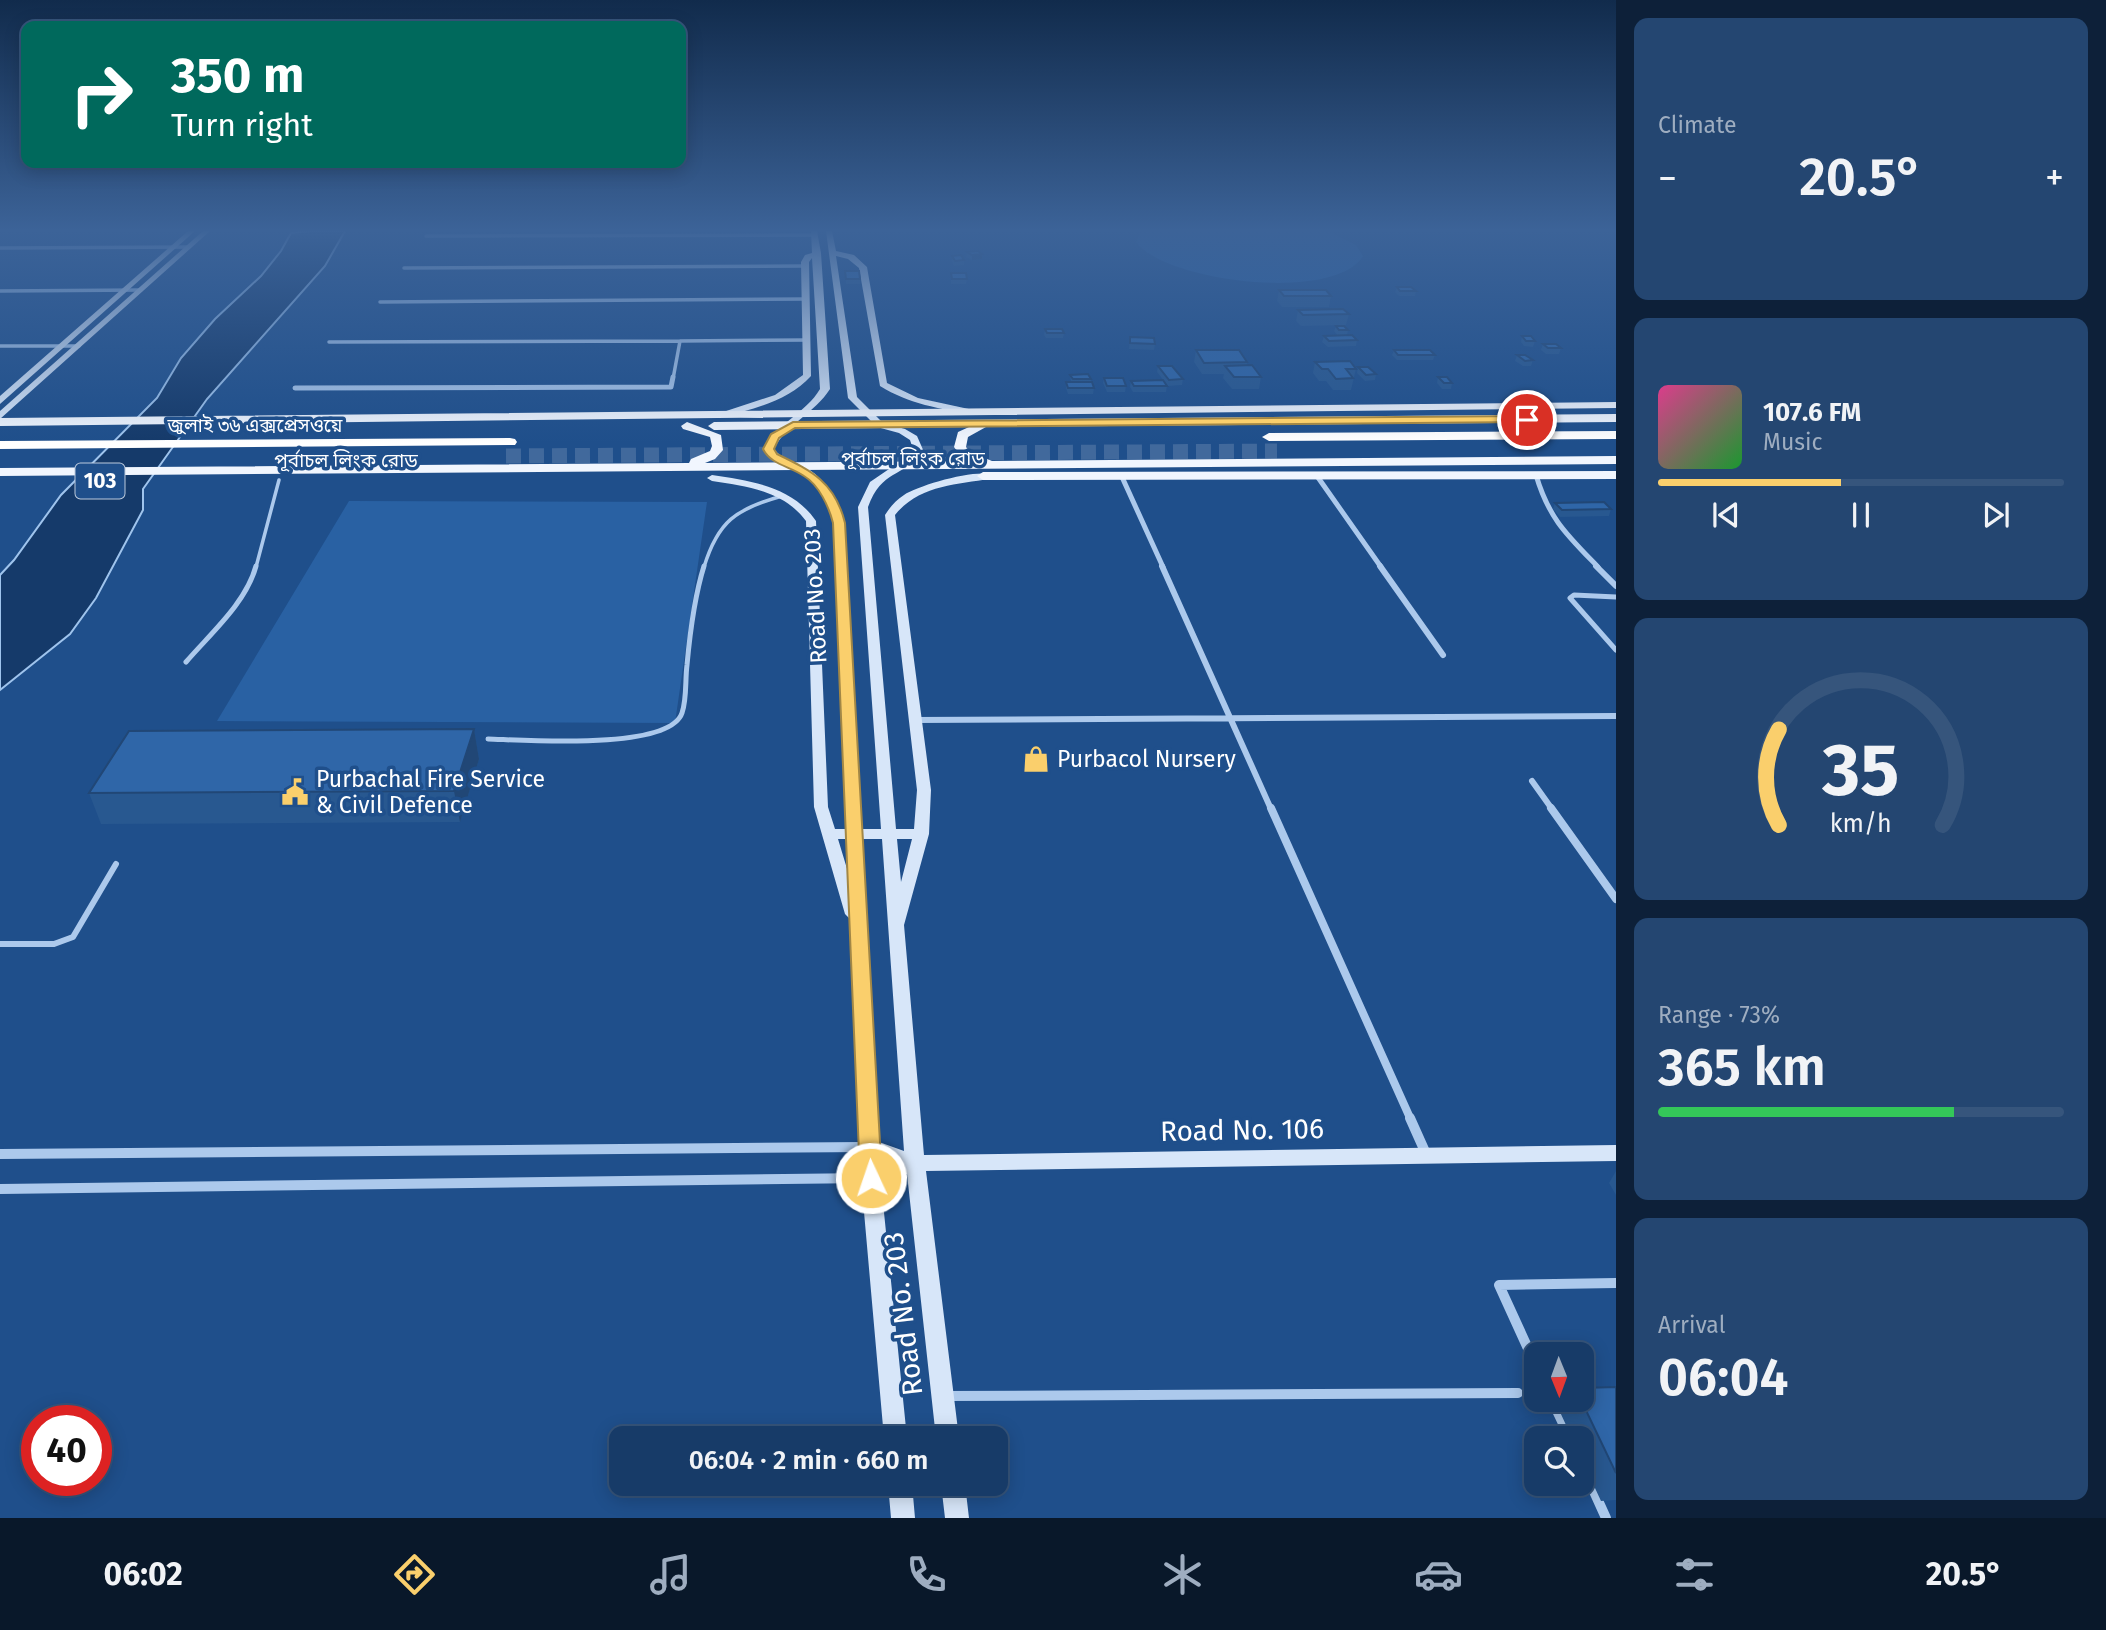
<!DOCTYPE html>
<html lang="en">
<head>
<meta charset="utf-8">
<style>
	:root { --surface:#173b68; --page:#244671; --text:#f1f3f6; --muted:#9eadc0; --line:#36557c; --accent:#facf6c }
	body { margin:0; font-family:"Fira Sans","Noto Sans Bengali",sans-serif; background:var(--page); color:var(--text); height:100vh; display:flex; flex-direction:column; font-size:26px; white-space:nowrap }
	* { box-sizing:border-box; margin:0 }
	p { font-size:23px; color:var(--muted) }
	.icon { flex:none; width:38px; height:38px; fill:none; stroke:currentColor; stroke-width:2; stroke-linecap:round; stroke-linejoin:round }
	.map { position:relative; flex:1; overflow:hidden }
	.side { display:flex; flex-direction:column; gap:18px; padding:18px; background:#0d2039; width:490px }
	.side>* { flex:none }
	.guide { position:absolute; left:21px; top:21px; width:665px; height:147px; border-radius:14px; box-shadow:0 4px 18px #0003,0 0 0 2px var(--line); background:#00695c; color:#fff; overflow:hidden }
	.needle { width:46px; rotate:179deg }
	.fabs { position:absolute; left:1524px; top:1342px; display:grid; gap:14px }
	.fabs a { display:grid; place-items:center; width:70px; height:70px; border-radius:14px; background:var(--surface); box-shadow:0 4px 18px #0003,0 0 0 2px var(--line); font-size:35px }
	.speed { position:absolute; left:21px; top:1405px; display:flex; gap:14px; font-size:35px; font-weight:700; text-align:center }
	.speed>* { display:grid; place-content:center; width:91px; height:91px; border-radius:50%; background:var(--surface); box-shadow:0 4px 18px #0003,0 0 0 2px var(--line); line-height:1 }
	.speed .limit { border:10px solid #d22; background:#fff; color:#111 }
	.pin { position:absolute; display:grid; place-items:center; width:60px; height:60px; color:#fff; margin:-30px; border:4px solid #fff; border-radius:50%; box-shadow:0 2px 7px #0007 }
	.me { position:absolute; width:77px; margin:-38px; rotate:357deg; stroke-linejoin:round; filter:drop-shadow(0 0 5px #0008) }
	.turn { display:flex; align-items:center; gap:24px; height:147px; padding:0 35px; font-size:32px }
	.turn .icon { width:91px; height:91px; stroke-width:2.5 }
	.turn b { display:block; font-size:49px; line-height:60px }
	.big { font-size:52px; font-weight:600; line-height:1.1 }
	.side .widget { flex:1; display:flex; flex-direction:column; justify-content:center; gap:10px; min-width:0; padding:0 24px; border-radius:14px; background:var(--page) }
	.side .dial { align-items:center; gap:0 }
	.dial svg { height:182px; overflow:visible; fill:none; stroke:var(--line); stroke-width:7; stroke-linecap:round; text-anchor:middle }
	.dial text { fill:var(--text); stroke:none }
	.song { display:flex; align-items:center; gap:21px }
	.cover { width:84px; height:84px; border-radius:10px; background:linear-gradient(135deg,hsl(330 70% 55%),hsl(130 70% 35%)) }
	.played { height:7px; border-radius:4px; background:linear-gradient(90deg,var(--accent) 45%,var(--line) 45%) }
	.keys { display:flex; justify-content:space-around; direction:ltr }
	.heat { display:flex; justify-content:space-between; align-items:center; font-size:38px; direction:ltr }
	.charge { height:10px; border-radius:5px; background:linear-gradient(90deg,#34c759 73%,var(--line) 0) }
	.trip { position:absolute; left:609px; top:1426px; width:399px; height:70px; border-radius:14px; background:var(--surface); box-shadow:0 4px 18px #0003,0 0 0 2px var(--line); font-weight:600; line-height:70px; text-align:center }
	.tab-bar { display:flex; height:112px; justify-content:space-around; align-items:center; background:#09182a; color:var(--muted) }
	.tab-bar .icon { width:49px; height:49px }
	.tab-bar .current { color:var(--accent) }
	.tab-bar b { font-size:32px; color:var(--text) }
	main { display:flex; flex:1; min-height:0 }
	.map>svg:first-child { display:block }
	.green { fill:#2961a3 }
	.water { fill:#153a6a; stroke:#9fc4ed; stroke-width:2 }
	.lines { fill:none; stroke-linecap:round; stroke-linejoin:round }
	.highway-tunnel { stroke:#41699c; stroke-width:15; stroke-dasharray:15 8; stroke-linecap:butt }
	.lane-far2 { stroke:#acc9ec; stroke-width:3.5 }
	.lane-far1 { stroke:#acc9ec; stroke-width:5 }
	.lane { stroke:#acc9ec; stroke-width:6 }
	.street-far4 { stroke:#acc9ec; stroke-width:3.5 }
	.street-far3 { stroke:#acc9ec; stroke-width:5 }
	.street-far2 { stroke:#acc9ec; stroke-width:6 }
	.street-far1 { stroke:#acc9ec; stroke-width:8 }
	.street { stroke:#acc9ec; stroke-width:10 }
	.secondary { fill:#d7e6f9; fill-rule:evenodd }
	.primary { fill:#f1f6fe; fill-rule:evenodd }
	.highway { fill:#fff; fill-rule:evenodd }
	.wall { fill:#285890 }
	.shaded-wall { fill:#214776 }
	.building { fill:#2f66a8; stroke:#214776; stroke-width:2 }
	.route { fill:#facf6c; stroke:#a28746; stroke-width:2 }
	.labels { text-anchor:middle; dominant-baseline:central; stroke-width:7; stroke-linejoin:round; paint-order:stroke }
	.far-street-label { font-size:19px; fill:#fff; stroke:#1f4f8b }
	.shield { fill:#1f4f8b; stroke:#bccadc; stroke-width:2 }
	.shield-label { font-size:21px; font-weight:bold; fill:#fff }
	.street-label { font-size:23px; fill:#fff; stroke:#1f4f8b }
	.poi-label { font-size:23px; fill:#fff; stroke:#1f4f8b; text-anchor:start }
	.near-street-label { font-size:28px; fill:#fff; stroke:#1f4f8b }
</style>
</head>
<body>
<main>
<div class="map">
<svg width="1616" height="1518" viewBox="0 0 1616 1518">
	<rect width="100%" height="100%" fill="#1f4f8b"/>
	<path class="green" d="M1141,231H1328L1356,245L1363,256C1335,303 1165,282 1136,242Z
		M349,501L707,502L675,723L217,721Z"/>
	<path class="water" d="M310,231H345L325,266L207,399L143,489V510L96,598L70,634L0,690V575L14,560L61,495L157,398L181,358L215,319L261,276L281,251L291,233Z"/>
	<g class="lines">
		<path class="highway-tunnel" d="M506,456L1277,451"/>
		<path class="lane-far2" d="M256,567L279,480
			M704,567C718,521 736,509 782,496"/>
		<path class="lane-far1" d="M1616,597L1574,595L1570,598L1616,650
			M186,662C211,633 246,603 256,566
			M488,739C524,740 669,751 682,713C687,699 685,680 687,665C690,632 694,598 704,566"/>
		<path class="lane" d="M0,944H54L73,937L116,864"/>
		<path class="street-far4" d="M426,236L815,235
			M0,248L189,247
			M404,268L805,266
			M0,291L141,290
			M380,302L806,299
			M680,341L807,340
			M329,342L680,341L673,379
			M0,346H79"/>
		<path class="street-far3" d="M295,388L671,387L673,377
			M1536,475C1549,519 1567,535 1598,567
			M1317,476L1381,567
			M1122,477L1163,567"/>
		<path class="street-far2" d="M1162,566L1271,809
			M1380,566L1443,655
			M1596,566L1616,586
			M915,720L1616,716
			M1532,781L1552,809"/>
		<path class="street-far1" d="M1271,808L1411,1120
			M1551,808L1616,899"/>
		<path class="street" d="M1410,1118L1427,1156
			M0,1154L867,1147
			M0,1189L870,1178
			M1536,1366L1499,1285L1616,1283
			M947,1396L1518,1393
			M1552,1400L1570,1438
			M1582,1465L1606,1518"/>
		<path class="secondary" d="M188,231H195L0,404V396Z
			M203,231H210L0,419V411Z
			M811,231H817L821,253L830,389C815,413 786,424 774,449C781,459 792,460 803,466C825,477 837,500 844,523L861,829H881L858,507L870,482L914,452L910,440L899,433L877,427L848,398L826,231H832L836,251L854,255L867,267L887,383L918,398L978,411L973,414C940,409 909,404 880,386L859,268L848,259L836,256L857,397L883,423L905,429L917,436L924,452C902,478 882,469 868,507L896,829H914L917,790L885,515C890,507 896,500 904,495C919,485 981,467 995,476L990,479C956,484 918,486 895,515L931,790L929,834L904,925L924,1155L1616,1145V1161L926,1171L959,1438H936L907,1174L881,1183L907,1438H884L861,1178L850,919L845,914L814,807L806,521C784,491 746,486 712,481L707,478L712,475C751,481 792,486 816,521L828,807L835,829H846L834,523C827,499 814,478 791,467C779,462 771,460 764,449C777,423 806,413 820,389L812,258L809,262L811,376C788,401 754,409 722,417L717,414L775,395L803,375L801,262L805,255L812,253ZM838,839H847L848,872ZM862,839H882L904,1151L879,1142ZM897,839H912L901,882ZM880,1159L891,1163L880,1167Z
			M888,1484H912L915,1518H891Z
			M941,1484H965L969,1518H945Z"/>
		<path class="primary" d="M1616,402V408L0,426V418Z
			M1616,414V422L986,427L968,437L966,447L970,452L992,461L1616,456V464L0,476V468L689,463L691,459L710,451L712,446L710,437L683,429L681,426L687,422L721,435L723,450L715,459L705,463L973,461L962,458L954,447L958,432L969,427L714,430L708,426L714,422Z
			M1616,471V479L983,480L977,476L983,472Z"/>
		<path class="highway" d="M1616,431V439L1269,441L1262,437L1269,433Z
			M510,438L515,439L517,442L515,445L0,449V441Z"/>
	</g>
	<path class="wall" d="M967,252L982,259L972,260L966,257Z
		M952,256L964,260V265L954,266L952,261Z
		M845,271L860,279V284H846Z
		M951,273L967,279L966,284H951Z
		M1397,287L1416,291L1415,296H1399L1395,292Z
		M1279,290L1331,296L1329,307H1282L1277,301Z
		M1298,310L1349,314L1346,325L1301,326L1296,321Z
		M1336,326L1348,330L1347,335L1357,340L1356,346L1328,347L1322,342L1324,336H1338L1334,331Z
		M1045,329L1064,333L1063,338H1046L1044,335Z
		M1522,336L1535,341L1533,347L1524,346L1521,342Z
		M1130,337L1155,344L1154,350L1129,349Z
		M1543,344L1561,348L1559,354H1546L1541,350Z
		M1196,350L1247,362V366L1261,377L1259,389H1232L1223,378L1224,374H1202L1194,362Z
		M1394,350L1435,355L1433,360H1397L1392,355Z
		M1517,355L1533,360L1531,366H1523L1515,361Z
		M1315,362L1356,369L1351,390H1333L1326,381H1319L1313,373Z
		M1158,366L1183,379L1182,385L1168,386L1157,372Z
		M1358,367L1376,374L1375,380L1365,381L1357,373Z
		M1070,375L1091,379V382L1094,388L1093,394H1068L1066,388V382H1071Z
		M1438,377L1452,383L1451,389H1442L1437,383Z
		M1104,378L1126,386L1125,392H1107L1103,383Z
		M1131,381L1167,386L1166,392H1133L1130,387Z
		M1555,503L1611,509L1609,516L1560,517L1553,509Z
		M474,729L479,759L460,822L101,824L89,793Z
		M1616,1171V1195L1609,1183Z
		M1616,1387V1500L1601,1501L1582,1460V1438H1572L1560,1412L1568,1400H1582Z"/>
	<path class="shaded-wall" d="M982,254V259L972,260V255Z
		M474,729L479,759L460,822L454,791Z"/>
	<path class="building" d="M978,251L982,254L972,255L967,252Z
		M961,255L964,260L955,261L952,256Z
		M845,271H859L860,279H846Z
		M951,273H966L967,279H952Z
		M1397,287H1411L1416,291H1400Z
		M1279,290H1326L1331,296H1284Z
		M1343,309L1349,314L1303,315L1298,310Z
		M1336,326H1344L1348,330H1339Z
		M1045,329H1062L1064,333H1047Z
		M1352,335L1357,340L1329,341L1324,336Z
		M1522,336H1531L1535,341H1526Z
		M1130,337L1154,338L1155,344L1130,343Z
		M1543,344H1556L1561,348H1548Z
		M1196,350H1239L1247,362L1204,363Z
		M1394,350H1430L1435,355H1398Z
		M1517,355H1525L1533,360L1525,361Z
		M1350,361L1356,369H1346L1353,378L1336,379L1328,369H1322L1315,362Z
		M1252,365L1261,377H1234L1225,366Z
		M1158,366H1172L1183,379L1169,380Z
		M1358,367H1368L1376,374L1366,375Z
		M1088,374L1091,379H1073L1070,375Z
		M1438,377H1447L1452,383H1444Z
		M1104,378H1123L1126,386H1107Z
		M1163,380L1167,386H1134L1131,381Z
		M1066,382H1092L1094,388H1068Z
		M1604,502L1611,509L1562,510L1555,503Z
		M474,729L454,791L89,793L129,731Z
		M1616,1387V1473L1581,1400H1582V1388Z"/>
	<linearGradient id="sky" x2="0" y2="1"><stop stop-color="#112b4c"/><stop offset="0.52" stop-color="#3c6398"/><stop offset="1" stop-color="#3c6398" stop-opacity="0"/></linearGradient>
	<rect width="1616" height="443" fill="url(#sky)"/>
	<path class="route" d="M1527,416L1532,420L1531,422L795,428L779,438L774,449L777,454C812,471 835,482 845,523L882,1178L879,1185L871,1188L863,1185L860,1178L833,523C829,507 819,485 804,476C790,466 771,465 763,449L771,434L793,422Z"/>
	<defs>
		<symbol id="shop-bare" viewBox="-9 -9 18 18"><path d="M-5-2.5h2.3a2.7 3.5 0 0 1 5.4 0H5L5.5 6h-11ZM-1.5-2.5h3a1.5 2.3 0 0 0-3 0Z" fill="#facf6c" stroke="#1f4f8b" stroke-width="2.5" paint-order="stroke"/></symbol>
		<symbol id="civic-bare" viewBox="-9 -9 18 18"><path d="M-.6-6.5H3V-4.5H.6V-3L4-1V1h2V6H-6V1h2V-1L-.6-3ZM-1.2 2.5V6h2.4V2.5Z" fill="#facf6c" stroke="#1f4f8b" stroke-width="2.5" paint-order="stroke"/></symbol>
	</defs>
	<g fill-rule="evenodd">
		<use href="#shop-bare" x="1017" y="740" width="38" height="38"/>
		<use href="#civic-bare" x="276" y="773" width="38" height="38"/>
	</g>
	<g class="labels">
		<g class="far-street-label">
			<text x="255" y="425">জুলাই ৩৬ এক্সপ্রেসওয়ে</text>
			<text x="913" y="458">পূর্বাচল লিংক রোড</text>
			<text x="346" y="460">পূর্বাচল লিংক রোড</text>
		</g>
		<rect class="shield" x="75.5" y="463.5" width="49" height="35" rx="5"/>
		<g class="shield-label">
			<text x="100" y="481">103</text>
		</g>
		<g class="street-label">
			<text transform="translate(815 596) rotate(-93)">Road No. 203</text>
		</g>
		<g class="poi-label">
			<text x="1057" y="759">Purbacol Nursery</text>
			<text x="316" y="779">Purbachal Fire Service<tspan x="316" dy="26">&amp; Civil Defence</tspan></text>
		</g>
		<g class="near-street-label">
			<text transform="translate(1242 1130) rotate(-1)">Road No. 106</text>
			<text transform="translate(903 1314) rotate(-97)">Road No. 203</text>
		</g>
	</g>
</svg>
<div class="fabs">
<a><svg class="needle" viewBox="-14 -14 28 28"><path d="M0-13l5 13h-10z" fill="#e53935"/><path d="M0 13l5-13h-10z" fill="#9eadc0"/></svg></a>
<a><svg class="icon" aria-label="search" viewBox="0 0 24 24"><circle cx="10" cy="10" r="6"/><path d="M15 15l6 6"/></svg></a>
</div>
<div class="speed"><div class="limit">40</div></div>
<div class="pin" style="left:1527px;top:420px;background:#d93025"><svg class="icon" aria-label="arrive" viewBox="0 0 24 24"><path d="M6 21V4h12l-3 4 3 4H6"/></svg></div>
<svg class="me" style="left:871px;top:1178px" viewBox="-20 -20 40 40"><circle r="17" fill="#facf6c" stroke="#fff" stroke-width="3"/><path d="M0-11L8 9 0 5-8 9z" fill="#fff"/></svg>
<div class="trip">06:04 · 2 min · 660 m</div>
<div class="guide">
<div class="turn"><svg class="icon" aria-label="right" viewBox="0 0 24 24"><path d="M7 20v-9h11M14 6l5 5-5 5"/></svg><div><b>350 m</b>Turn right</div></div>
</div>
</div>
<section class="side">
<div class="widget"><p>Climate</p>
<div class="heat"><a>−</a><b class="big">20.5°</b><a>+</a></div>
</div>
<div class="widget">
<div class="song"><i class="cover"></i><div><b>107.6 FM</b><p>Music</p></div></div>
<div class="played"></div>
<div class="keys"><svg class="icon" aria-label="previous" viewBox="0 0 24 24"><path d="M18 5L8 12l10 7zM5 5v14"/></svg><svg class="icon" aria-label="pause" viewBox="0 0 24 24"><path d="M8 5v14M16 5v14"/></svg><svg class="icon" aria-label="next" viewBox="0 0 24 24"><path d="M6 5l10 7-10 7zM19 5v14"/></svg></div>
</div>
<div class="widget dial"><svg viewBox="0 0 100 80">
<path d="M14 69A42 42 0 1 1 86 69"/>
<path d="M14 69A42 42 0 0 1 14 27" stroke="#facf6c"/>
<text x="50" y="56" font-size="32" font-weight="700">35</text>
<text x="50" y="72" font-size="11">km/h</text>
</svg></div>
<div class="widget"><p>Range · 73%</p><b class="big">365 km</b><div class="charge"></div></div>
<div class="widget"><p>Arrival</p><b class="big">06:04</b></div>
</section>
</main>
<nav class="tab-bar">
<b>06:02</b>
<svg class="icon current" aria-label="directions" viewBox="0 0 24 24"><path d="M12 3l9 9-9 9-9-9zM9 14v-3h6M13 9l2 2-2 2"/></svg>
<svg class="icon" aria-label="music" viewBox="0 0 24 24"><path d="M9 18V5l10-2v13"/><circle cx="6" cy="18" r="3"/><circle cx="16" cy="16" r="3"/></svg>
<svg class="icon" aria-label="phone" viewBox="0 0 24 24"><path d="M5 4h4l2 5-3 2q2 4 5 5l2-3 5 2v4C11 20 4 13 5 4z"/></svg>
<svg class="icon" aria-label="climate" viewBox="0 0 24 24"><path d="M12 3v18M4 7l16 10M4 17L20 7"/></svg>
<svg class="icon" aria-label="car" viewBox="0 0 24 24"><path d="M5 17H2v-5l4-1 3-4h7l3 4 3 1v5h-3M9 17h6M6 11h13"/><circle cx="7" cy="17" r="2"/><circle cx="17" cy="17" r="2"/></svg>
<svg class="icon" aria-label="filters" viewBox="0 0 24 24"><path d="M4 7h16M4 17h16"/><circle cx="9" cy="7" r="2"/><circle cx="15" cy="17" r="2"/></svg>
<b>20.5°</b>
</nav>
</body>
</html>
